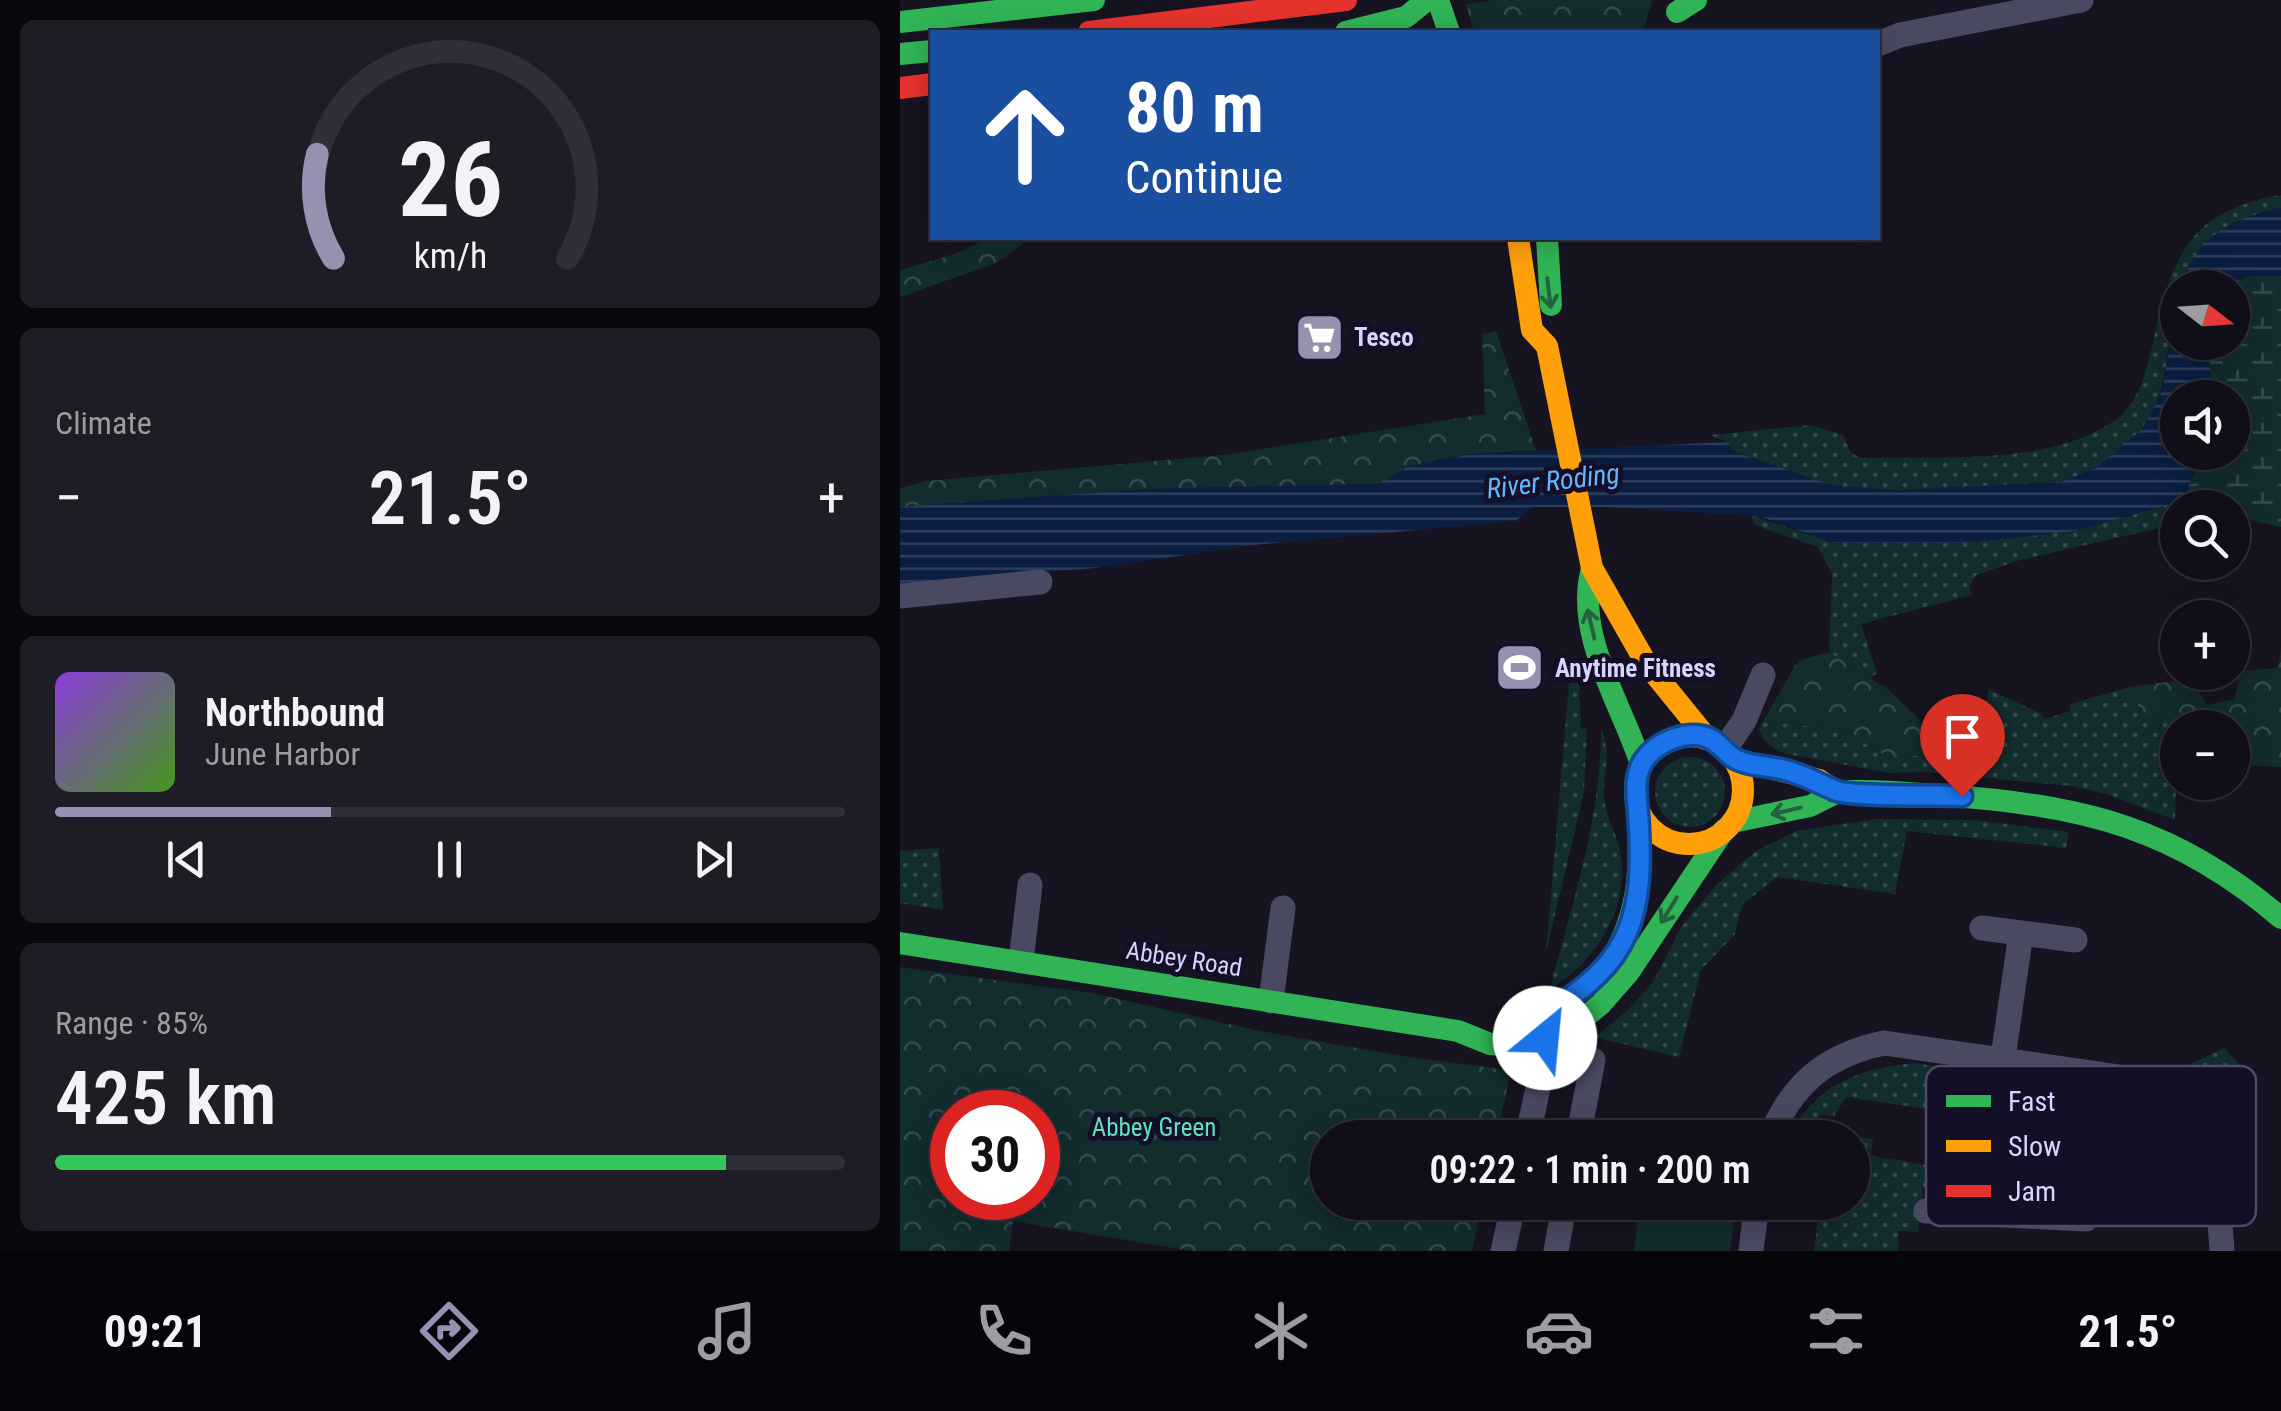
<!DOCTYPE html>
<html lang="en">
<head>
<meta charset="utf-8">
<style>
	:root { --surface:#100f19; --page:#1e1d26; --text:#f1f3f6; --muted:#9c9ca2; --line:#302f38; --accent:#9591b1 }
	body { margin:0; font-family:"Roboto Condensed",sans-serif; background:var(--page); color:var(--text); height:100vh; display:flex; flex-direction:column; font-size:38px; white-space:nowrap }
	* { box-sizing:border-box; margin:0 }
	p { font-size:32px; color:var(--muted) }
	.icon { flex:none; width:55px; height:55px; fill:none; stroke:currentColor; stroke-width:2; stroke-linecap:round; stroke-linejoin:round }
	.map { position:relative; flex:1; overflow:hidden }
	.details { display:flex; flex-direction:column; gap:20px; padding:20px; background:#09080e; width:900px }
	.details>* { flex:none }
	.guide { position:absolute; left:30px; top:30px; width:950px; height:210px; border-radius:0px; box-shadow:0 5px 25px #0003,0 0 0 2px var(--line); background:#1a4fa0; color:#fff; overflow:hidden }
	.needle { width:65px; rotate:107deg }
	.fabs { position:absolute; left:1260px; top:270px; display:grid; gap:20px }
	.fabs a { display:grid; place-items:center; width:90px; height:90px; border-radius:50%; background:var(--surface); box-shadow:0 5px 25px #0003,0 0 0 2px var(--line); font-size:50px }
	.speed { position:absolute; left:30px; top:1090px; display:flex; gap:20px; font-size:50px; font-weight:700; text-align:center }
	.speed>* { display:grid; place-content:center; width:130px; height:130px; border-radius:50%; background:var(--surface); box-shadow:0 5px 25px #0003,0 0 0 2px var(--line); line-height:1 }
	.speed .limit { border:15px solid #d22; background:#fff; color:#111 }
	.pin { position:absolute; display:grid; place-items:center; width:85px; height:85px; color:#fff; margin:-102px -42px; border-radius:50% 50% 50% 0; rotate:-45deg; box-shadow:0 0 10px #0007 }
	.pin .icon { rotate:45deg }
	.me { position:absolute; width:110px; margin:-55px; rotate:28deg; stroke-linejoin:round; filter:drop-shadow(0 0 8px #0008) }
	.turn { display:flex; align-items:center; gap:35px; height:210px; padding:0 30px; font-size:45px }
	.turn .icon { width:130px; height:130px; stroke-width:2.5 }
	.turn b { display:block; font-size:70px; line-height:85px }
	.big { font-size:75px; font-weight:600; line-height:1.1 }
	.details .widget { flex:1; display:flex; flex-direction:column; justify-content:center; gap:15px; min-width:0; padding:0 35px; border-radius:15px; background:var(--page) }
	.details .dial { align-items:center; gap:0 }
	.dial svg { height:260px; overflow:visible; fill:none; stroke:var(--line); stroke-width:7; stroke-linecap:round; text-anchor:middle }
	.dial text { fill:var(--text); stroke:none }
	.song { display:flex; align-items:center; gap:30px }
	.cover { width:120px; height:120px; border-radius:15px; background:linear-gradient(135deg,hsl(270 70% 55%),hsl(100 70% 35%)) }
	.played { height:10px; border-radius:5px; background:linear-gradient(90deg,var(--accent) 35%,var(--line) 35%) }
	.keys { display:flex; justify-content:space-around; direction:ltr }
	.heat { display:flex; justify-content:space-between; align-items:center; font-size:55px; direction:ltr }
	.charge { height:15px; border-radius:8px; background:linear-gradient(90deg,#34c759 85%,var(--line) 0) }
	.trip { position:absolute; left:410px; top:1120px; width:560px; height:100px; border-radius:50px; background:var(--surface); box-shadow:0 5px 25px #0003,0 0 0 2px var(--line); font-weight:600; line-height:100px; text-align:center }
	.tabs { display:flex; height:160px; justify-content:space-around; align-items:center; background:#06060a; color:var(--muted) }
	.tabs .icon { width:70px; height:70px }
	.tabs .on { color:var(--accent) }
	.tabs b { font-size:45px; color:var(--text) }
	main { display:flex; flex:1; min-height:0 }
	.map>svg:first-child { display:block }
	.grass { fill:url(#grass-dots) }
	.forest { fill:url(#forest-crowns); fill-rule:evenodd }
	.wetland { fill:url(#wetland-marsh) }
	.garden { fill:#132c2d }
	.water { fill:url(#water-rules) }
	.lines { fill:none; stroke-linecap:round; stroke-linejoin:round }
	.street { stroke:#4a4962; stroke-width:25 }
	.fast { stroke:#30b455; stroke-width:22 }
	.slow { stroke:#ff9f0a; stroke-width:22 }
	.jam { stroke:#e5322d; stroke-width:22 }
	.oneway { stroke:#22623e }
	.route-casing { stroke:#114b97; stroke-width:25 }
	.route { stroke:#1a73e8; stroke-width:18 }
	.labels { text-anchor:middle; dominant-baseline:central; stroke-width:10; stroke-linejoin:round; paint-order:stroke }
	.poi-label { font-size:25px; font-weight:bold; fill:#d9d4ff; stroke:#130f26; text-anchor:start }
	.street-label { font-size:25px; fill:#d9d4ff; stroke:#130f26 }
	.park-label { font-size:25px; fill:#5fe0c0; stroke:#130f26 }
	.water-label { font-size:28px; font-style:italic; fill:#62b6ff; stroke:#130f26 }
	.key { fill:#130f26; stroke:#4e4a67; stroke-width:2.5 }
	.key-label { font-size:28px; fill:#d9d4ff }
</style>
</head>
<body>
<main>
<section class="details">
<div class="widget dial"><svg viewBox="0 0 100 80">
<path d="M14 69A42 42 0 1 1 86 69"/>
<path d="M14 69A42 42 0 0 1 9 37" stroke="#9591b1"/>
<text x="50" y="56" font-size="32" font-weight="700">26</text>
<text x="50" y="72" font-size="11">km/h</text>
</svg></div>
<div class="widget"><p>Climate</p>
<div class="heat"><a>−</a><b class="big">21.5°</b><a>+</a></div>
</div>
<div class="widget">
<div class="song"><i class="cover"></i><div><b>Northbound</b><p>June Harbor</p></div></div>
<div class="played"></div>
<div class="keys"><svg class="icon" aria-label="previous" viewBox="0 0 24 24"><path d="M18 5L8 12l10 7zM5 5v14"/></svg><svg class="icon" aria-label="pause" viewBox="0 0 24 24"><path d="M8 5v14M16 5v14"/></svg><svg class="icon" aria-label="next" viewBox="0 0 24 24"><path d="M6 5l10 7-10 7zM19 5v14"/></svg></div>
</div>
<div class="widget"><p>Range · 85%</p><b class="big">425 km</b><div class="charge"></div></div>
</section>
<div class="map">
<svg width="1381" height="1251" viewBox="0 0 1381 1251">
	<defs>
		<pattern id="grass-dots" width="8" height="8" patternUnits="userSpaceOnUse" patternTransform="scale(2.5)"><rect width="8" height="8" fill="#132c2d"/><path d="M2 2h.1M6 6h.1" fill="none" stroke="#354a4c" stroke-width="1.8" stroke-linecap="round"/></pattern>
		<pattern id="forest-crowns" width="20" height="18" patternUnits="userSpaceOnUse" patternTransform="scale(2.5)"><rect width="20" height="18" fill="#132c2d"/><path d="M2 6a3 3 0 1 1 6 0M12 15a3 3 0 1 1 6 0" fill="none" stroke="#354a4c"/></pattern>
		<pattern id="wetland-marsh" width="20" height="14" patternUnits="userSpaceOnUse" patternTransform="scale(2.5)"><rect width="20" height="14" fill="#132c2d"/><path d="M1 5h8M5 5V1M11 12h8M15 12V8" fill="none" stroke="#354a4c"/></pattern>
		<pattern id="water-rules" width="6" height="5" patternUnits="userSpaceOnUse" patternTransform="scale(2.5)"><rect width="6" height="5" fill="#0b1e41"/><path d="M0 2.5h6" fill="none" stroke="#2e3e5e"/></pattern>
	</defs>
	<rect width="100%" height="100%" fill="#161421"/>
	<path class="grass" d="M1381,195V208C1296,226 1280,268 1269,347C1265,370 1263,391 1252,413C1236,444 1197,473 1163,481C1144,486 1121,484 1102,485C1048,488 988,497 934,486C900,479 865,462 833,451L828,442L810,435L911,425L943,435L951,453L960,458C1037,456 1157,467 1219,417C1241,398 1247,368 1253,342C1272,258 1287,211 1381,195Z
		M1267,505L1297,507L1278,508L1277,524L1120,560L1076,575L1069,587L1072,595L961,624L977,673L970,678L929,652L932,574L918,547L854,525L851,515L934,543H1064L1175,531Z
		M669,683H679L681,728L687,729L684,792L646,953Z
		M1230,687L1244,720L1284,719L1287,727L1278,728L1275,820L1207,794L1171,786L1025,772L990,773L886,754C872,748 864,744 859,729L863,721L944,730L984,755L1074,758L1076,738L1089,690L1140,713L1145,719L1170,711V704Z
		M701,728C712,755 703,770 704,797C705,816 716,832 720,850C731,905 698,962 650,988C673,902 701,818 701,728Z
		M755 792a35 35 0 1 1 70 0a35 35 0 1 1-70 0Z
		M976,819L1075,820L1169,832L1166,848L1007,831L995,894L877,877L842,905L835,934L801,970L779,1057L698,1038L691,1046L681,1048L727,1011L753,982L781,927L818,883L856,851L896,831Z
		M39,848L43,910L0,903V851Z
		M1324,1048L1346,1071L1320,1133L1310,1116L1265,1076Z
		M1015,1063L1075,1073L1082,1081L1071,1183L1056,1190L1023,1187L1018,1232L999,1231L998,1251H914L920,1203L952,1202V1138L939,1137L940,1134L973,1139L971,1156L1058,1170L1068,1115L946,1097L934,1116L919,1115L899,1137L886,1138C919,1084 955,1069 1015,1063Z"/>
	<path class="forest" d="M594,0H752L743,32H574L566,4Z
		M89,238H131L96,263L0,297V270L52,255Z
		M596,331L636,451C577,453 530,453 478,484L245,489L0,507V488L27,481L323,455L585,414L582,334Z
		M1381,650V767L1333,765L1332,728L1287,727L1283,719L1244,720L1230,687L1291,679L1307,705L1335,699L1340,671L1378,668Z
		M929,652L989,690L1036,736L1076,738L1075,758L984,755L944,730L863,721L898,661Z
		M0,967L192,993L355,1030L503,1056L607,1070L609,1079L597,1137L428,1138V1202L582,1203L572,1251H292L113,1221L109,1251H0ZM52,1112H138V1198H52Z"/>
	<path class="wetland" d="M1366,274L1381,276V527L1333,516L1332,508L1288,506L1289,484L1304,453L1332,452V398L1311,397L1309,349V343L1332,342V288L1327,287L1348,276Z"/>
	<path class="garden" d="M740,1203H780L835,1210L830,1251H734Z"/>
	<path class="water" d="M1381,208V276H1348L1327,287H1280C1297,236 1329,219 1381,208Z
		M1277,296L1278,342L1309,343L1311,397L1278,398V452L1304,453L1289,484L1288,506L1267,505L1175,531L1065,543H934L859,516L706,507H632L616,521L354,545L196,568L0,583V507L245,489L478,484L509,466L571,454L828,442L833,451L934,486L996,490L1161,482L1196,468L1240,431L1251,414L1263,388Z"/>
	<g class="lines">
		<path class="street" d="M978,44L1000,35L1181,0
			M0,596L140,582
			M825,748L844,721L863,675
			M1082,928L1175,940
			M121,961L130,885
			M371,1001L383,908
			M627,1138C636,1096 648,1057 642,1014
			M678,1138L693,1060
			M870,1138C892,1083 927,1055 984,1043L1219,1077C1311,1102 1317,1171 1322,1251
			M1026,1211L1186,1219
			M1088,1212L1103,1058L1121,933
			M603,1251L614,1202
			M656,1251L665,1202
			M851,1251L857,1202"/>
		<path class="fast" d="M538,0L549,32
			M777,12L796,0
			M0,22L194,0
			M446,32L506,17L527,0
			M0,54L32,51
			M647,238L651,305
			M692,568C674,635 721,702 741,764
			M832,822L910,806L936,793L952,791C985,790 1018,794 1051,796C1184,805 1279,830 1381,918
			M0,943L558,1031L590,1044L612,1046L640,1039L684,1018L701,1004L729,972L824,830
			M710,961C741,912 741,863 737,807"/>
		<path class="slow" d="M618,238L632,330L647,346L692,568L746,663L806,737
			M735 790a54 54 0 1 1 108 0a54 54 0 1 1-108 0Z
			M834,759L919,780L937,792"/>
		<path class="jam" d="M189,32L446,0
			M0,88L32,84"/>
	</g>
	<defs><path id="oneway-shaft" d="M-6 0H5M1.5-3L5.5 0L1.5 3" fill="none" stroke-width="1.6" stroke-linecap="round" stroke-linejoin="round" transform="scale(2.5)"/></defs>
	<g class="oneway">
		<use href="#oneway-shaft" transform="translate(649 293) rotate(83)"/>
		<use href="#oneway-shaft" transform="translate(691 624) rotate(-103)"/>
		<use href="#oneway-shaft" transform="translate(886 811) rotate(167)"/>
		<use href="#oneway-shaft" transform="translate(769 910) rotate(122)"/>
	</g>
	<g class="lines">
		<defs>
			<path id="route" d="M645,1038L642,1014C735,964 745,911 738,812C736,792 733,771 748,755C761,741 784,732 803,736C817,739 823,751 834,758C846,766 871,766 885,770C904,775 917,782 934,790C948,797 1040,795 1062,796"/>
		</defs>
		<use href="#route" class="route-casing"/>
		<use href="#route" class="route"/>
	</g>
	<defs>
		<symbol id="supermarket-square" viewBox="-11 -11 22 22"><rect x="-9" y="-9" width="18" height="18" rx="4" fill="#9591b1" stroke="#130f26"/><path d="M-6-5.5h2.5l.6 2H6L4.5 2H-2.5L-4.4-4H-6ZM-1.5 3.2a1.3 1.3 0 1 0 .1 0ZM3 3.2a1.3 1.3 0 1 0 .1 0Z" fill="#fff"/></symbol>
		<symbol id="stadium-square" viewBox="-11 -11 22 22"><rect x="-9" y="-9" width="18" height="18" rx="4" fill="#9591b1" stroke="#130f26"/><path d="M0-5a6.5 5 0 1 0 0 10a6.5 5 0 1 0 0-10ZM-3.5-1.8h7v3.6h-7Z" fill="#fff"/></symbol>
	</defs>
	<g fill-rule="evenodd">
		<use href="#supermarket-square" x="392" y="310" width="55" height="55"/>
		<use href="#stadium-square" x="592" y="640" width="55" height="55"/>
	</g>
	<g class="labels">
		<g class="poi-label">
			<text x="454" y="337">Tesco</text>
			<text x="655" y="668">Anytime Fitness</text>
		</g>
		<g class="street-label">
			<text transform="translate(284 959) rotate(9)">Abbey Road</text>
		</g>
		<g class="park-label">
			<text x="254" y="1127">Abbey Green</text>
		</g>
		<g class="water-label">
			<text transform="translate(653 481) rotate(-7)">River Roding</text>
		</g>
	</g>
	<rect x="1026" y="1066" width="330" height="160" rx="15" class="key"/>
	<rect x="1046" y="1095" width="45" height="12" fill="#30b455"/>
	<rect x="1046" y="1140" width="45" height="12" fill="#ff9f0a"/>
	<rect x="1046" y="1185" width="45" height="12" fill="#e5322d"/>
	<g class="key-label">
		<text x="1108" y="1111">Fast</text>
		<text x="1108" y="1156">Slow</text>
		<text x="1108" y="1201">Jam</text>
	</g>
</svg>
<div class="fabs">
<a><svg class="needle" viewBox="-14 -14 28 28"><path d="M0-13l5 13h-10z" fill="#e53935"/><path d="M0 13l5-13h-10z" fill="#9c9ca2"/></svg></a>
<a><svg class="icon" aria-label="sound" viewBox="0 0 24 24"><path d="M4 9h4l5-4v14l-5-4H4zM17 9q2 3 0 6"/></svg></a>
<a><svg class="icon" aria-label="search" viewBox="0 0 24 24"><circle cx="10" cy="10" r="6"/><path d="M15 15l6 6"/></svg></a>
<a>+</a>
<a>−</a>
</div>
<div class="speed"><div class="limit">30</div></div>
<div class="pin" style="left:1062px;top:796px;background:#d93025"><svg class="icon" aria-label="arrive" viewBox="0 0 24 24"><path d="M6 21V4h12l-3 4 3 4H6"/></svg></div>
<svg class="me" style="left:645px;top:1038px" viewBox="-20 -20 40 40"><circle r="19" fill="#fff"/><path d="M0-13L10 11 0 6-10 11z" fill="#1a73e8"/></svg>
<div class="trip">09:22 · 1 min · 200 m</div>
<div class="guide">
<div class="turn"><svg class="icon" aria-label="ahead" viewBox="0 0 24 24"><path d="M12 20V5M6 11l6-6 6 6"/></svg><div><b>80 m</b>Continue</div></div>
</div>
</div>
</main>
<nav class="tabs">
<b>09:21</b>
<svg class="icon on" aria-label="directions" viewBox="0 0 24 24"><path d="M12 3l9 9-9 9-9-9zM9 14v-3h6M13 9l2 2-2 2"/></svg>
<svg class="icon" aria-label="music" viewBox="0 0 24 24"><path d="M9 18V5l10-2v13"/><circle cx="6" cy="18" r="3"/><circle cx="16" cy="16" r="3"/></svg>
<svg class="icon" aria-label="phone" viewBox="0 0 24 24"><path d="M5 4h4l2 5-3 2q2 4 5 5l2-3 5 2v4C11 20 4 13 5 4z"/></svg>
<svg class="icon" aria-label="climate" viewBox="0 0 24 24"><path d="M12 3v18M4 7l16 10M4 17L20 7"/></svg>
<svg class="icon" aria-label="car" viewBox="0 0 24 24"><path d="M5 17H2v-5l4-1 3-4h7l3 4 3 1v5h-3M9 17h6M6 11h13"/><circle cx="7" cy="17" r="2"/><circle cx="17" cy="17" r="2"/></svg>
<svg class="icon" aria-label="filters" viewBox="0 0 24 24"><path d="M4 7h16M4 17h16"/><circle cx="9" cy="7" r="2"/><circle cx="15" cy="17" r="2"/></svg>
<b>21.5°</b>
</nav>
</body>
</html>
